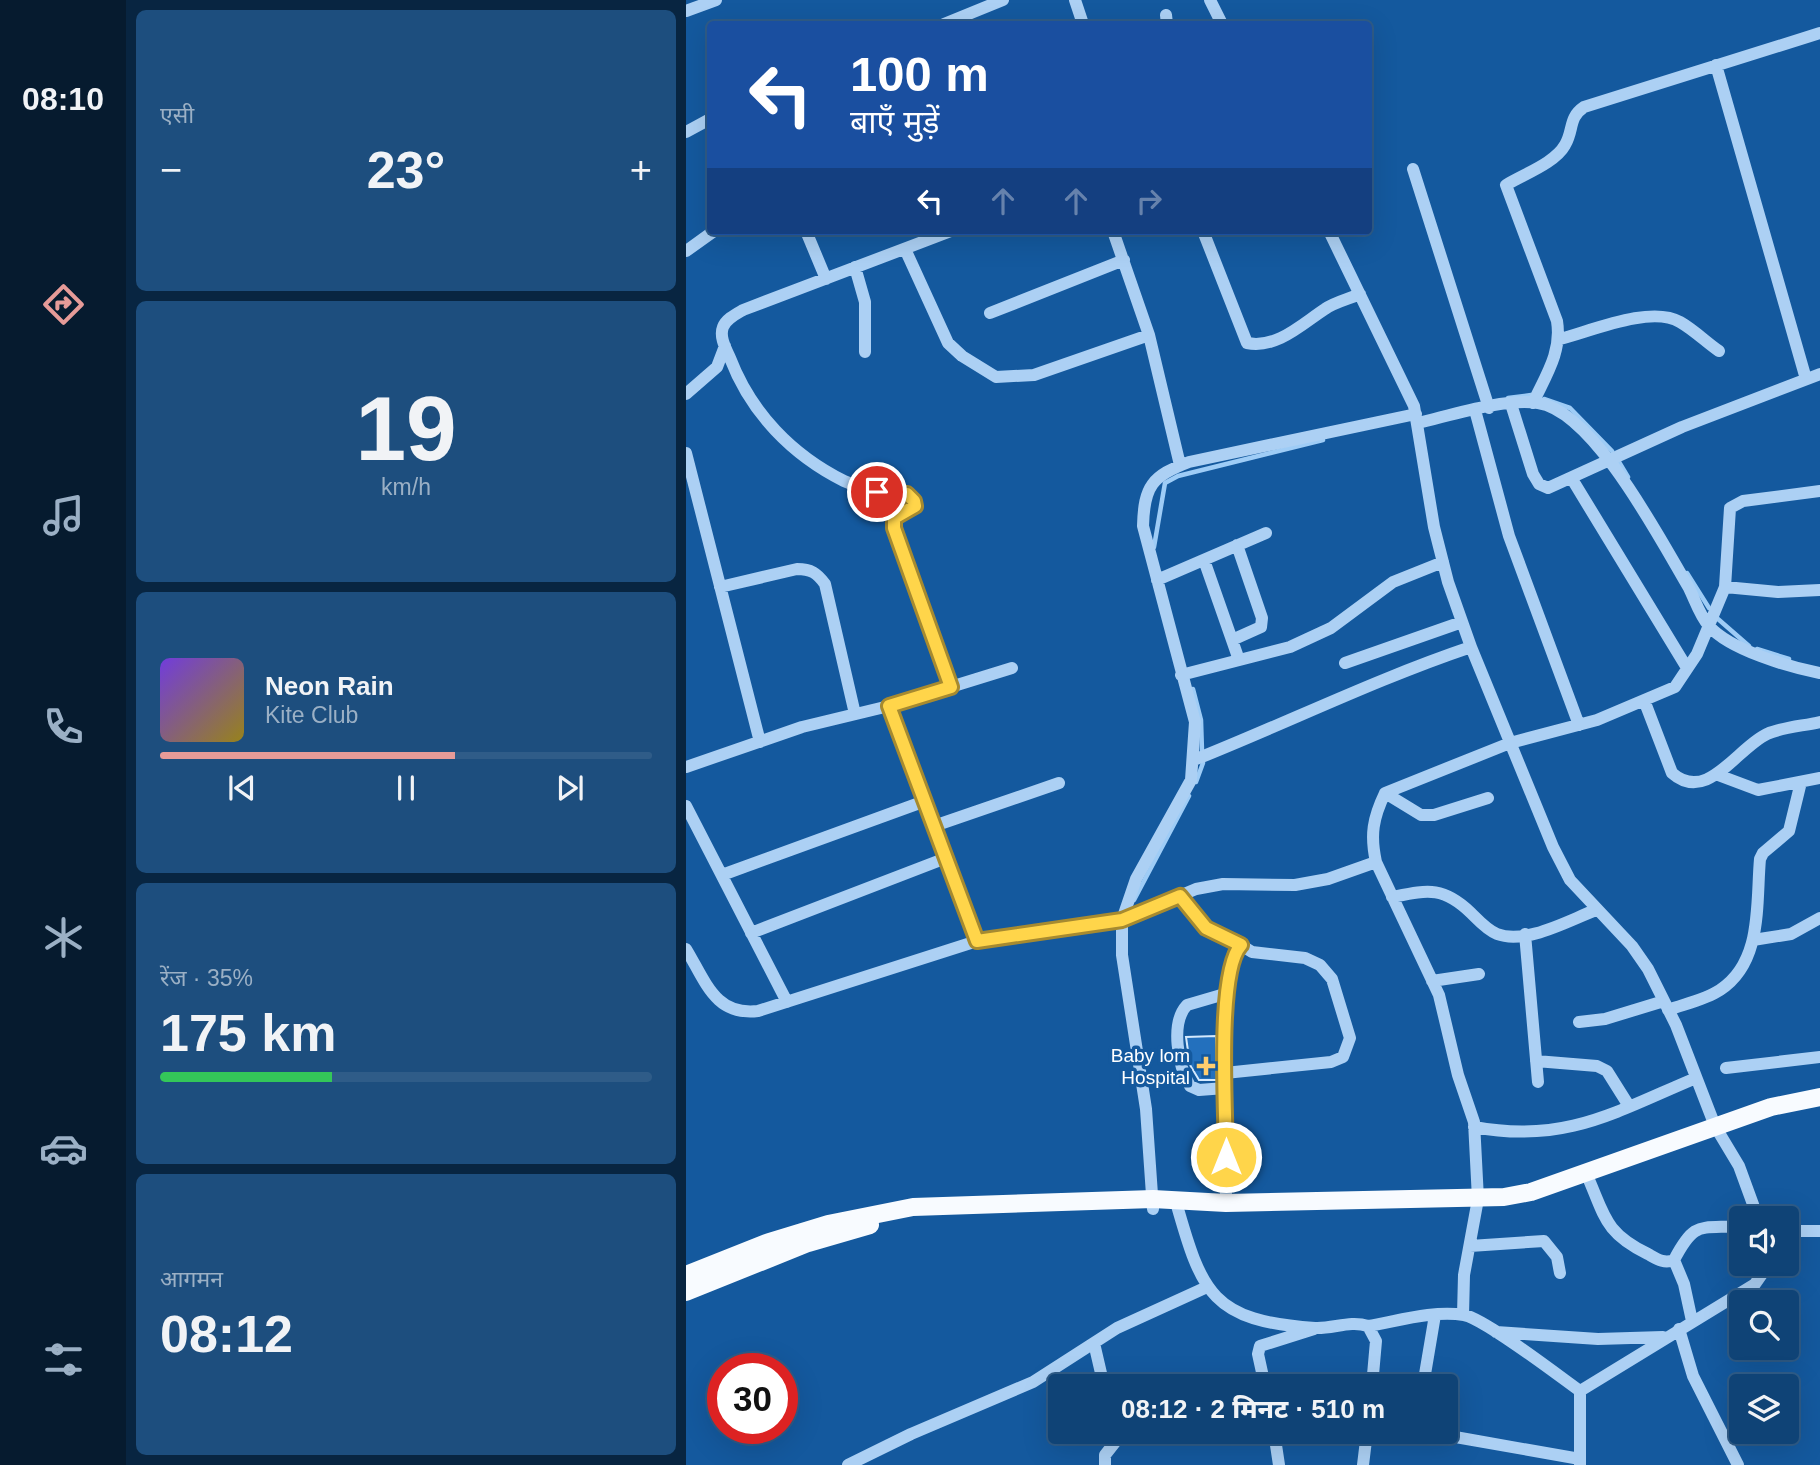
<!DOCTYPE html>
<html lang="hi">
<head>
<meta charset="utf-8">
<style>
	:root { --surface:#0f4376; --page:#1d4e7e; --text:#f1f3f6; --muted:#9bb0c5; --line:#2f5c88; --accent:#e69b98 }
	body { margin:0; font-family:Helvetica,"Noto Sans Devanagari",sans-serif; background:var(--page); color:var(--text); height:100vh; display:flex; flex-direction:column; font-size:26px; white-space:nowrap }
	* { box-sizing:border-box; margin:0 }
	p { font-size:23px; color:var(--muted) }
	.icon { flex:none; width:38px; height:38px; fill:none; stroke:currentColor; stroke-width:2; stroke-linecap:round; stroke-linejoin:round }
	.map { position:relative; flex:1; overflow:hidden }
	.drawer { display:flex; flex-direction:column; gap:10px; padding:10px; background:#082541; width:560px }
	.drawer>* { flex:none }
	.hud { position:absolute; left:21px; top:21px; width:665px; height:214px; border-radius:7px; box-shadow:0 7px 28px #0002,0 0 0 2px var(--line); background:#1a4fa0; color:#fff; overflow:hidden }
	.controls { position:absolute; left:1043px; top:1206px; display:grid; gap:14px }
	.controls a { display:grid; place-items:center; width:70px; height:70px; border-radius:7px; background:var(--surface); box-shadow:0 7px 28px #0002,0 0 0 2px var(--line); font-size:35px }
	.speed { position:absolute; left:21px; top:1353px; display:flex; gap:14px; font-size:35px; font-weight:700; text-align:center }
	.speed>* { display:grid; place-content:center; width:91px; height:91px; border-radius:50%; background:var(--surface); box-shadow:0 7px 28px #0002,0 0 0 2px var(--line); line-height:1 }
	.speed .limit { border:10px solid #d22; background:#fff; color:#111 }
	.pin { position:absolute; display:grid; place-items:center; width:60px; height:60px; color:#fff; margin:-30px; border:4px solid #fff; border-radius:50%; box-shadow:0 2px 7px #0007 }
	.me { position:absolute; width:77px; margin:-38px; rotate:0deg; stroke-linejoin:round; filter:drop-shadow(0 0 5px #0008) }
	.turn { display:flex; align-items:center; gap:24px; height:147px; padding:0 28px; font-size:32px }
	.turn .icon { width:91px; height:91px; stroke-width:2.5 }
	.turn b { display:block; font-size:49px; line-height:60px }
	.lanes { display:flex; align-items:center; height:66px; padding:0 28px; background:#0003; justify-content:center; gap:35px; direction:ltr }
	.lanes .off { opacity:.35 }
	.big { font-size:52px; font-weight:800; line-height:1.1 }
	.drawer .widget { flex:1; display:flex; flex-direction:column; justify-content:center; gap:10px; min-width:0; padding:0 24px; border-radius:10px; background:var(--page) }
	.drawer .dial { align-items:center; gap:0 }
	.dial b { font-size:91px; line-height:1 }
	.song { display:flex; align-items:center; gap:21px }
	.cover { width:84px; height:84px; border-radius:10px; background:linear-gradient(135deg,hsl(260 70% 55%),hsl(50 70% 35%)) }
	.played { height:7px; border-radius:4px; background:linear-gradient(90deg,var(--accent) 60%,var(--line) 60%) }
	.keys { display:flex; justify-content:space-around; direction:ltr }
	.heat { display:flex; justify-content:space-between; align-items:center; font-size:38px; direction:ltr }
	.charge { height:10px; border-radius:5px; background:linear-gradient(90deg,#34c759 35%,var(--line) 0) }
	.trip { position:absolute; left:362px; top:1374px; width:410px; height:70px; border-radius:7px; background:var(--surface); box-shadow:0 7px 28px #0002,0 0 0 2px var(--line); font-weight:800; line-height:70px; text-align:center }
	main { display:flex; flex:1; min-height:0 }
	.tabs { display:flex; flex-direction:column; width:126px; justify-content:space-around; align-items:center; background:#061b2f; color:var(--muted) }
	.tabs .icon { width:49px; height:49px }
	.tabs .active { color:var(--accent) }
	.tabs b { font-size:32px; color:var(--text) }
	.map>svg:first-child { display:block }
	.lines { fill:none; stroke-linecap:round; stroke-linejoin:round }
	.stream { stroke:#9eccf6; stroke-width:4.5 }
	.building { fill:#2370bd; stroke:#d4e9fd; stroke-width:2 }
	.minor { stroke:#acd0f4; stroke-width:12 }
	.major { stroke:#f8fbff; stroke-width:18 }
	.route-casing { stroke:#a68a30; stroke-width:18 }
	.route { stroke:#ffd54a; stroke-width:12 }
	.poi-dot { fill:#ffcd6e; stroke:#14599e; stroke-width:2.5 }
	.labels { text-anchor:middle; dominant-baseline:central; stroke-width:7; stroke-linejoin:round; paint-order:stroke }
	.poi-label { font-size:19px; fill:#fff; stroke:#14599e; text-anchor:end }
</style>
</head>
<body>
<main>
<nav class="tabs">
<b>08:10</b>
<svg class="icon active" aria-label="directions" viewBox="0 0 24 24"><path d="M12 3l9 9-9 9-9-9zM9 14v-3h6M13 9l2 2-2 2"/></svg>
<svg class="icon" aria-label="music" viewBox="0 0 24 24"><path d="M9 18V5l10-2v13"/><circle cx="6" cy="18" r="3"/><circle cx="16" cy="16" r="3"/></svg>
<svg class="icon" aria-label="phone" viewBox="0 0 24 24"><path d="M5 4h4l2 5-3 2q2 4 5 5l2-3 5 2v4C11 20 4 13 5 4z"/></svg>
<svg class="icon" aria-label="climate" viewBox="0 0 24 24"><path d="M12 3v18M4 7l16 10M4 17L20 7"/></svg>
<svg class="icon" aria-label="car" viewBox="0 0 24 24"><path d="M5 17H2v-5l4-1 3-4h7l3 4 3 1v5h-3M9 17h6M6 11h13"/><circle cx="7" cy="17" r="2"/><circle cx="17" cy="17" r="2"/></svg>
<svg class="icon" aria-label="filters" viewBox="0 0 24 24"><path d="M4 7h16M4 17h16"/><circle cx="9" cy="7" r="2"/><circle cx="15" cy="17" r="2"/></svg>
</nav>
<section class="drawer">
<div class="widget"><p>एसी</p>
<div class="heat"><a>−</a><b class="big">23°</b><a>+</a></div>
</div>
<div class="widget dial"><b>19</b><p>km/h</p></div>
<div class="widget">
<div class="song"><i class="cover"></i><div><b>Neon Rain</b><p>Kite Club</p></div></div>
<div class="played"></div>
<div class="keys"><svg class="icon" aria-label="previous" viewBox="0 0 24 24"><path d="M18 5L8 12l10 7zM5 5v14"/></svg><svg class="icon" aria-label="pause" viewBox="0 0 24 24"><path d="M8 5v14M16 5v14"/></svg><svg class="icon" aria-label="next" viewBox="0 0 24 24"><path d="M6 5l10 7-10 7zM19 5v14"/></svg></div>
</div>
<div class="widget"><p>रेंज · 35%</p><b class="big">175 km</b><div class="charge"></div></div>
<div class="widget"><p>आगमन</p><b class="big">08:12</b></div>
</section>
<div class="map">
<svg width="1134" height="1465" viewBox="0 0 1134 1465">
	<rect width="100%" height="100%" fill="#14599e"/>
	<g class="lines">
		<path class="stream" d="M822,398L845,395
			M858,399L884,408L926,451
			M933,462L942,477
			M468,547L479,483L492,476L637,440
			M1001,573L1023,608
			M1032,619L1063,646
			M1071,649L1103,659
			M507,689L515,720L516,751
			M510,782L517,763
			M448,900L503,796"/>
	</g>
	<path class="building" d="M530,1036L531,1080H513L504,1065L500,1037Z"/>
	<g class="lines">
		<path class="minor" d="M389,0L397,24
			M524,0L536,24
			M0,11L30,0
			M480,15L481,24
			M258,24L317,0
			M1030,65L1120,379
			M0,132L24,119
			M727,169L803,408
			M120,231L140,279
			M427,231L463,335L494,465
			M517,231L561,343C591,349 616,324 639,309C649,302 663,299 674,294
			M643,231L728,406L748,527L762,582L785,647L867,847L884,880L946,946L962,969L990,1025L1029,1126L1053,1166L1072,1218
			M219,249L262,343L276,356L310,377L348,375L463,335
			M0,251L28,231
			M169,267L179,302V352
			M304,313L438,260
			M874,339C905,331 965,305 994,322C1008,330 1020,342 1033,351
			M0,394L31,367L39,346
			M847,403C860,375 876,352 871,321L820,185C838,174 869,163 879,145C888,130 882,118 898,107L1134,33
			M825,404L847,474L853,484L862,488L996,427L1134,374
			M789,410L823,536L893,725
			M732,423C766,415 817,398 852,403C908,411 975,541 1003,588C1009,600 1014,616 1023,626C1044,650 1103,667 1134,673
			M0,453L74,742
			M886,479L1001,668
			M518,560L553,660
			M471,580L580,533
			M34,587L111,569C125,569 131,573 139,584L169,714
			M1039,587L1092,592L1134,590
			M546,640L575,627L576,618L551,545
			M659,663L776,622
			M495,675L604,647L645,628L707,582L757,562
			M265,687L208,528V518L229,506L226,496C204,488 181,492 158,481C106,455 65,413 44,358C40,349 33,337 37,327C40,319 50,314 57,310L265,231
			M958,700L986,773C1021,804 1051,748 1081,734C1097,727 1117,726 1134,722
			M203,706L326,668
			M508,760C601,723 690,679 785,647
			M0,767L116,727L203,706L291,941
			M1032,775L1072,790L1134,778
			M699,793L735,815H748L802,798
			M0,806L101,1002
			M248,826L373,783
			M36,875L239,801
			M493,896L520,928L541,936L566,952L619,958L634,965L646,979L664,1038L657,1057L645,1062L539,1073
			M706,897C742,890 757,886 785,913C792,920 801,930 811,934C840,945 883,920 910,910
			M65,933L260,858
			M839,934L852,1082
			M1067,940L1105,934L1134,918
			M0,949C20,982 29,1016 72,1011L291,941L436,920L510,889L537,884L609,885L642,879L690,862
			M746,981L793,974
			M982,1010C998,1004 1019,1000 1034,990C1077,962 1070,903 1074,859L1077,853L1103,831L1115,782
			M893,1022L919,1019L978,1001
			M850,1061L911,1066L921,1071L943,1106
			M1040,1068L1134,1057
			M539,1088L513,1090L504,1086C492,1066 484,1023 501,1005L542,993
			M788,1127C879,1144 929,1112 1010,1078
			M900,1173C919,1215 917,1232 962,1254C971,1259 978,1264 988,1260C1009,1220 1013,1229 1055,1226
			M490,1202C516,1294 526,1321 629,1328C647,1329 664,1320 682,1326L690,1341L686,1386
			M540,1203L539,1034L544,965L547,954L555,945
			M467,1209L460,1109L436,955V920L450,879L505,780L509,722L457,526C458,486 466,476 503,462L730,414
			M1101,1231H1134
			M784,1246L858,1241L871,1257L874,1273
			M988,1260L998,1284L1006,1321
			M777,1315L778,1275L792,1199L788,1122L772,1075L753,995L690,862C684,835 687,818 699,793L824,743L911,720L989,687L1011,654L1039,587L1044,508L1057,501L1134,491
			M682,1326C712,1321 747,1310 778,1315C799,1319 873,1376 894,1391
			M993,1329L1007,1376L1052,1465
			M810,1332L912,1339L977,1337
			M408,1343L418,1386
			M579,1386L572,1354L574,1346L628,1329
			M737,1386L749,1315
			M588,1432L593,1465
			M741,1432L894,1459
			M162,1465L225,1434L347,1382L431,1328L521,1287
			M419,1465V1455L430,1441L429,1432
			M677,1465L681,1432
			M894,1465V1391L1069,1284L1083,1264"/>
		<path class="major" d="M0,1275L83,1242L142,1224L227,1207L467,1199L540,1203L818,1197L845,1192L1085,1107L1134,1097
			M0,1292L122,1243L184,1225"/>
	</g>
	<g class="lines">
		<defs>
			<path id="route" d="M191,492L221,494L228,501L229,506L208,518V528L265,687L203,706L291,941L436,920L494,896L520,928L555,945C530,972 540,1115 540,1157"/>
		</defs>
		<use href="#route" class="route-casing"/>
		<use href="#route" class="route"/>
	</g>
	<path class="poi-dot" d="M516.5 1055.5h7v7h7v7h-7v7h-7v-7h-7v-7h7z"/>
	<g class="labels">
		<g class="poi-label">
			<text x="504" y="1055">Baby lom<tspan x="504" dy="22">Hospital</tspan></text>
		</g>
	</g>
</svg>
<div class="controls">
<a><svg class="icon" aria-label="sound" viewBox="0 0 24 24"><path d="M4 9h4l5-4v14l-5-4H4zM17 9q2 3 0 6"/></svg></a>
<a><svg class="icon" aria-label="search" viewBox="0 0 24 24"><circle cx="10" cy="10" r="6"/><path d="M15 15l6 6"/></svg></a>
<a><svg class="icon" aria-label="layers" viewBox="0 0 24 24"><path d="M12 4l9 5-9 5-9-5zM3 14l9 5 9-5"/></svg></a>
</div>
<div class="speed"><div class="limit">30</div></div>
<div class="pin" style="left:191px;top:492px;background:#d93025"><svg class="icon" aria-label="arrive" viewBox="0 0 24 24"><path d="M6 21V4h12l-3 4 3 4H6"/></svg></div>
<svg class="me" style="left:540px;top:1157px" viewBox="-20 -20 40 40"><circle r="17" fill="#ffd54a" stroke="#fff" stroke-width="3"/><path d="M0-11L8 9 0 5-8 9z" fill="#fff"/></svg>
<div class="trip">08:12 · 2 मिनट · 510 m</div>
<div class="hud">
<div class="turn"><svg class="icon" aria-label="left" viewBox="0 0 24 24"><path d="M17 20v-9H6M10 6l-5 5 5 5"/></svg><div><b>100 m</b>बाएँ मुड़ें</div></div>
<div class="lanes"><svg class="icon" aria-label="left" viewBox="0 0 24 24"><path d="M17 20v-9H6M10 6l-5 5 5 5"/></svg><svg class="icon off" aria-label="ahead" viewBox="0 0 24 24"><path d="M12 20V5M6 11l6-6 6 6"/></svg><svg class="icon off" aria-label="ahead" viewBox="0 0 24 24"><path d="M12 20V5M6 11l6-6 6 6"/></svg><svg class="icon off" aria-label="right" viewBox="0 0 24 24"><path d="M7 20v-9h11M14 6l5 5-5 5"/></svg></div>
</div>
</div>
</main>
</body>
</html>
